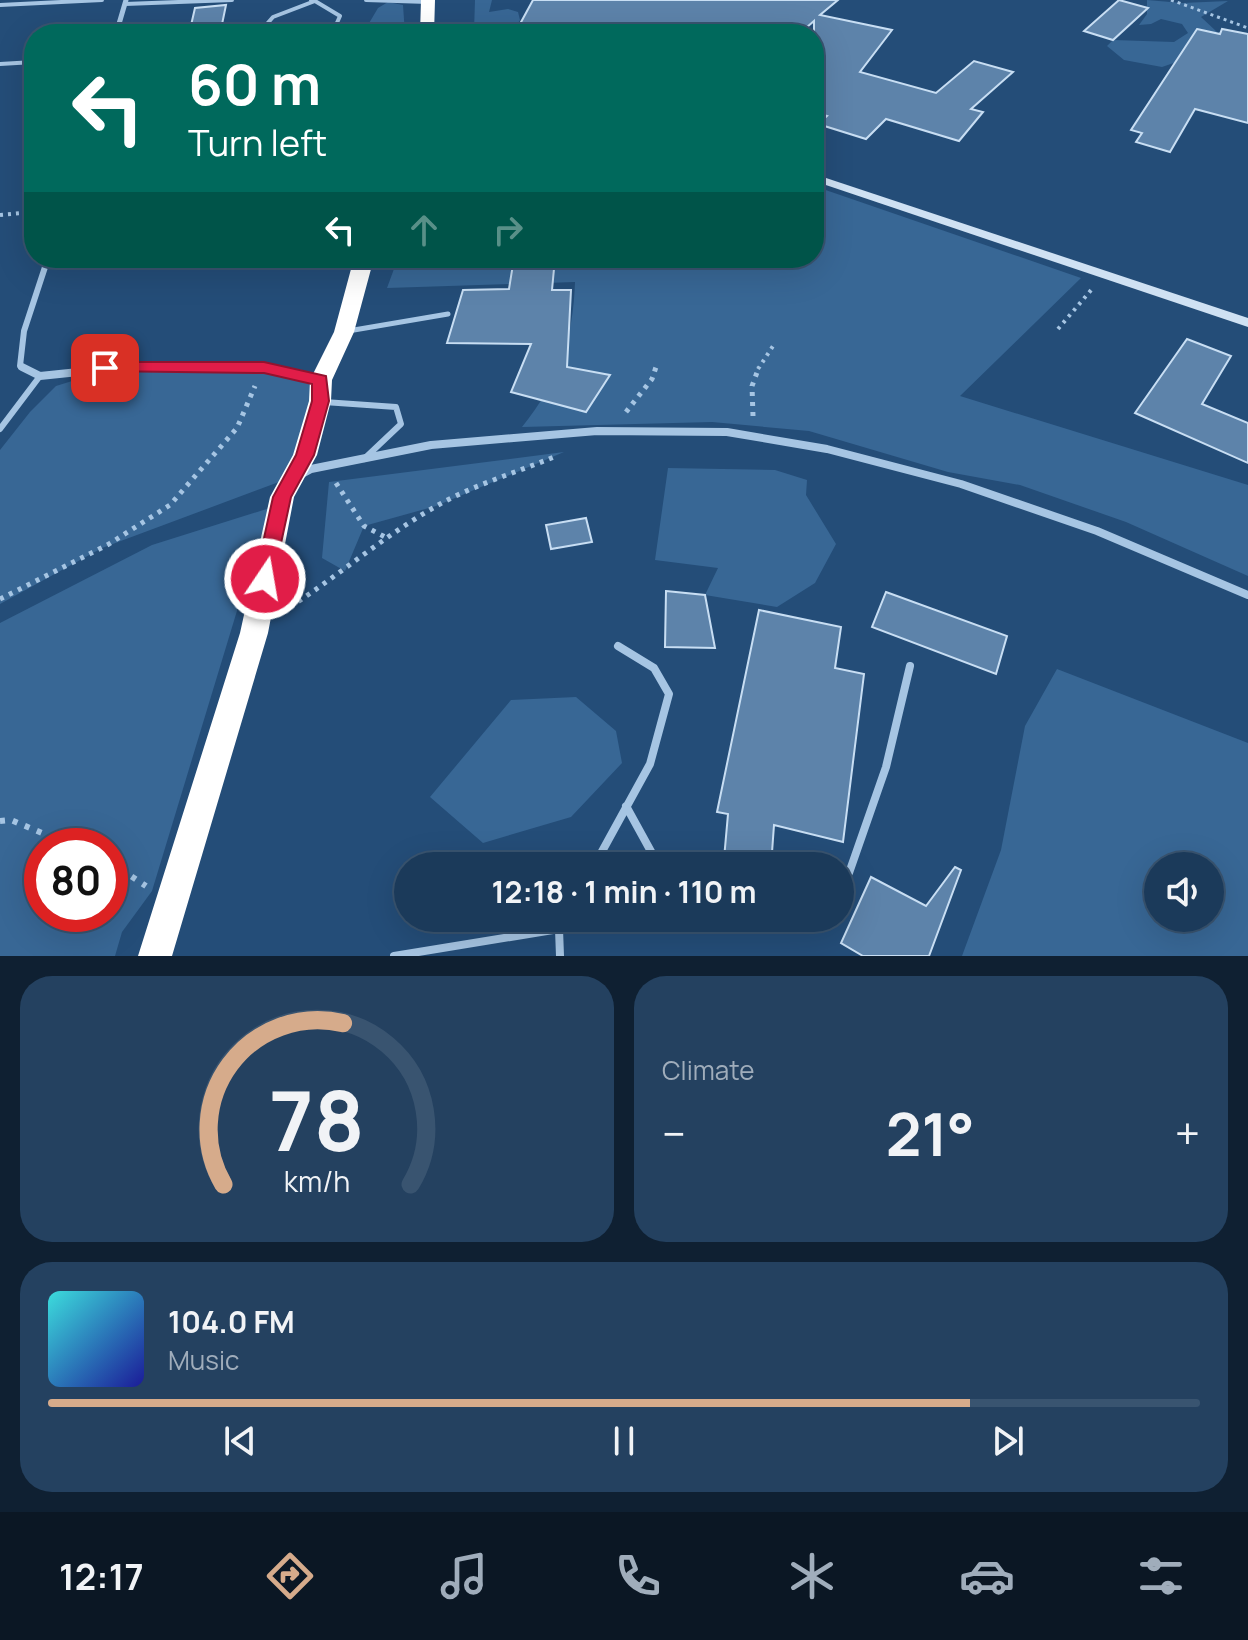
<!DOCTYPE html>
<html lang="en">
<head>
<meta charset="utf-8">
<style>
	:root { --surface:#1b3a5a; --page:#244160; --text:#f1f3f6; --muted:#a0adbb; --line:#395470; --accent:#d6ab8b }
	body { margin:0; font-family:Manrope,sans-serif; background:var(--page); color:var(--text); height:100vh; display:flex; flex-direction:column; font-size:30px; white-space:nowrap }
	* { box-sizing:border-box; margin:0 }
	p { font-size:26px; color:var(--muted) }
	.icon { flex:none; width:44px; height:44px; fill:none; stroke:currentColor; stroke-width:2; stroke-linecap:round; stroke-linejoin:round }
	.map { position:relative; height:956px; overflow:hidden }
	.sheet { display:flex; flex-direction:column; gap:20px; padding:20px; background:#0f2032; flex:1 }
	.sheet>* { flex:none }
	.hud { position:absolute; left:24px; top:24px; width:800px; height:244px; border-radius:32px; box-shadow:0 8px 32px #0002,0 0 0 2px var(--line); background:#00695c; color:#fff; overflow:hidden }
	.fabs { position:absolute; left:1144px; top:852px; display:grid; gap:16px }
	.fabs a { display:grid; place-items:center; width:80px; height:80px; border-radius:50%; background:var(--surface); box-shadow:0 8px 32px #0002,0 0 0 2px var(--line); font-size:40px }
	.speed { position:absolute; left:24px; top:828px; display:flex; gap:16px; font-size:40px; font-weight:700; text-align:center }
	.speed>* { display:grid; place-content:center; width:104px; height:104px; border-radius:50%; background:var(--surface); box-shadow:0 8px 32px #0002,0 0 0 2px var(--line); line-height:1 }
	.speed .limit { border:12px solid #d22; background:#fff; color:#111 }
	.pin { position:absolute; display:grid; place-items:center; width:68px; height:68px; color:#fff; margin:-34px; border-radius:16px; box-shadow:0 4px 12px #0006 }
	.me { position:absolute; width:88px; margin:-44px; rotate:12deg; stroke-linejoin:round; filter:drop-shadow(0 0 6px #0008) }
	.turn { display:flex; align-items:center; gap:28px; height:168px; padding:0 32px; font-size:36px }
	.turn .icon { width:104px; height:104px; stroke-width:2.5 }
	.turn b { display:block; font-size:56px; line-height:68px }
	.lanes { display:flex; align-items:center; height:76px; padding:0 32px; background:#0003; justify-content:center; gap:40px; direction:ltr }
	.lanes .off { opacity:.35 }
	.big { font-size:60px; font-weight:700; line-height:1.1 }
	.sheet .card { flex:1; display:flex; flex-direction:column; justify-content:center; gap:12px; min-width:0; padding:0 28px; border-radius:32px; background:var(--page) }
	.sheet .dial { align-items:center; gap:0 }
	.dial svg { height:208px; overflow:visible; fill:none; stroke:var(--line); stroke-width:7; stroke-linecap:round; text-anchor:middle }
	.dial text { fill:var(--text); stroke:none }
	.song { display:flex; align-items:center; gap:24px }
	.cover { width:96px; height:96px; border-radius:12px; background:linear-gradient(135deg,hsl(180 70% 55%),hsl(240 70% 35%)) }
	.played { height:8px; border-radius:4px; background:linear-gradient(90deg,var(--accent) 80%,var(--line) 80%) }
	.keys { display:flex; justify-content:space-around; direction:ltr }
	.heat { display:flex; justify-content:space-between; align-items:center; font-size:44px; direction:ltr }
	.sheet .tiles { flex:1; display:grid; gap:20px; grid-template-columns:1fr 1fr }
	.card:last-child { grid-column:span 2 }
	.trip { position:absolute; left:394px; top:852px; width:460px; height:80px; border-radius:40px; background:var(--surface); box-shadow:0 8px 32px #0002,0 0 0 2px var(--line); font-weight:700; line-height:80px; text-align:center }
	.tab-bar { display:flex; height:128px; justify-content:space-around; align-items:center; background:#0b1724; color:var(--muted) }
	.tab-bar .icon { width:56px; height:56px }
	.tab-bar .on { color:var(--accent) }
	.tab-bar b { font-size:36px; color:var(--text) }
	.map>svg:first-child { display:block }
	.green { fill:#386795; fill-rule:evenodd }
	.building { fill:#5d83aa; stroke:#c8def3; stroke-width:2 }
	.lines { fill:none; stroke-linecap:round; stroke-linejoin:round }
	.path-far3 { stroke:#a6c5e3; stroke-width:3; stroke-dasharray:3 4; stroke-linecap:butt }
	.path-far2 { stroke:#a6c5e3; stroke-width:4; stroke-dasharray:3 5; stroke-linecap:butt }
	.path-far1 { stroke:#a6c5e3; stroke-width:5; stroke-dasharray:4 6; stroke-linecap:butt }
	.path { stroke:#a6c5e3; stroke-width:6; stroke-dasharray:5 8; stroke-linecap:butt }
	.lane-far3 { stroke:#a6c5e3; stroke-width:4 }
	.lane-far2 { stroke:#a6c5e3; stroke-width:5 }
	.lane-far1 { stroke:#a6c5e3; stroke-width:6 }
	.lane { stroke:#a6c5e3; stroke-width:8 }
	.street-far2 { stroke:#a6c5e3; stroke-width:5 }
	.street-far1 { stroke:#a6c5e3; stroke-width:6 }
	.street { stroke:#a6c5e3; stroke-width:8 }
	.secondary { fill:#cfe1f3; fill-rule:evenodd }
	.highway { fill:#fff; fill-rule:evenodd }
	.route { fill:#e11d48; stroke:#92132f; stroke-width:2 }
</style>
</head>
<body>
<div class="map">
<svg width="1248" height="956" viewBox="0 0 1248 956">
	<rect width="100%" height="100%" fill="#244d78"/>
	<path class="green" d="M475,0H492L489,12L508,9L518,12L520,20L515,28L521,30L519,34L474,31Z
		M1147,0L1182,3L1228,1L1201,17L1217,32L1204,39L1194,56L1162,67L1124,60L1107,46L1113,40L1174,42L1188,33L1182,24L1161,19L1151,24L1139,25L1147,14Z
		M388,2L403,5L405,34H367L365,30L378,8Z
		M814,186L1081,278L960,396L1248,485V576L1126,522L1020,485L948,472L809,431L712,422L522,427C559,381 573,340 575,282L387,288L398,258H814Z
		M117,367H277L303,370L316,380L287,479L102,548L0,604V450L30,412L56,386Z
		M564,452L436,506L364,526L345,571L322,558L329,482Z
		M668,468L775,470L807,480L806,495L836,544L815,583L777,607L705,595L718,568L655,560Z
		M273,507L243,591L152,891L122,932L115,956H0V623L152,545ZM42,846H110V914H42Z
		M1057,669L1248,743V956H962L1001,850L1025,726ZM1158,866H1210V918H1158Z
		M576,697L616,731L622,763L571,817L483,843L430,797L511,700Z"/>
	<path class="building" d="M533,0H838L820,15L892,30L860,72L936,93L974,61L1013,72L971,109L983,112L959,141L886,119L866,139L818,124L827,116L814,112V21L799,34H633L520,24Z
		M1119,0L1148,8L1113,40L1084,31Z
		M226,5L220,34H189L195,8Z
		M1197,29L1220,34L1222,29L1248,34V123L1195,109L1170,152L1136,142L1142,133L1131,130Z
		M514,258H555L552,290H571L567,367L610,375L586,412L511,392L531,344L447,343L463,290L509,289Z
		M1187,339L1231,356L1202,404L1248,423V463L1135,413Z
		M586,518L592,542L551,549L546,525Z
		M666,591L705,595L715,648L665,647Z
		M886,592L1007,636L996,674L872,627Z
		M759,610L841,627L835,668L864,674L843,842L774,825L771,866L724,859L728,814L717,812Z
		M955,867L961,870L929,956H863L841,943L871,877L926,906Z"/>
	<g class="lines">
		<path class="path-far3" d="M1171,0L1248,28"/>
		<path class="path-far2" d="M0,215L34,212
			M1058,329L1092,289
			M758,369L773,346"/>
		<path class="path-far1" d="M626,412L652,379L656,367
			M753,416L752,386L759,367
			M336,483L364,526L387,538
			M0,599L109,544L170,505L237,428L255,386
			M290,607C339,575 383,537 433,508C470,486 515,473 554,457"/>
		<path class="path" d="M0,821L11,820L73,846
			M110,862L146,886"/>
		<path class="lane-far3" d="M311,0L315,1
			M366,0L428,2
			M315,1L340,16L336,25L291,34L266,25L273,17Z
			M125,4L232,0
			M0,5L102,0
			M0,64L34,62"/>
		<path class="lane-far2" d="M348,331L448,314"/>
		<path class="lane-far1" d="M324,402L396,407L401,424L364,459
			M0,429L40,376"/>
		<path class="lane" d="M626,806L659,866
			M594,866L650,764L669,694L654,668L618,646
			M840,875L849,873L886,767L910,666
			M394,956L559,929
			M560,956L559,929L565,918"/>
		<path class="street-far2" d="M116,34L126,0"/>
		<path class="street-far1" d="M26,369L20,366L24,331L48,258
			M108,369L137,366L273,369"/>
		<path class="street" d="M22,367L40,376L127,367
			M264,367L321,380
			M300,475L311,469L431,445L597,431L727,432L827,449L961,484L1097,531L1248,595"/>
		<path class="secondary" d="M814,174L1248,318V327L814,181Z"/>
		<path class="highway" d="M421,0H435L434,34H420Z
			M354,258H374L354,332L332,380L331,401L317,455L294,497L268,633L172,956H138L240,633L270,497L293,455L309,401L310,380L334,332Z"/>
	</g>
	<path class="route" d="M105,362H264L326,376L329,401L314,455L291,497L272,585H258L255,579L273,497L296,455L312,401V384L264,373L99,371L97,368Z"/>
</svg>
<div class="fabs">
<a><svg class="icon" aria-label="sound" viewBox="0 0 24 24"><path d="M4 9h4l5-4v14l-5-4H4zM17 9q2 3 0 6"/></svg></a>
</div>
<div class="speed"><div class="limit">80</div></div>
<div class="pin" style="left:105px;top:368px;background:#d93025"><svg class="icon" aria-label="arrive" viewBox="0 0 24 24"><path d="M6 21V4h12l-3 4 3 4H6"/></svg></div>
<svg class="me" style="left:265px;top:579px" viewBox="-20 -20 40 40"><circle r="17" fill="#e11d48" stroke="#fff" stroke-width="3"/><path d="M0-11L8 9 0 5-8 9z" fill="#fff"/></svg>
<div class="trip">12:18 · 1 min · 110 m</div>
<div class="hud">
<div class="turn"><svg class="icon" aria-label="left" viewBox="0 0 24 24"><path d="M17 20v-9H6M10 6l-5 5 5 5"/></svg><div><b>60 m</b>Turn left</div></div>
<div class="lanes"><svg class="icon" aria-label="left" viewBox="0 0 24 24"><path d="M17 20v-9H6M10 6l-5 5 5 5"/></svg><svg class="icon off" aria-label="ahead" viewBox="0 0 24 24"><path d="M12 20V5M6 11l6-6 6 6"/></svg><svg class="icon off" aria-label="right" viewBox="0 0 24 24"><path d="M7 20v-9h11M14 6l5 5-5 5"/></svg></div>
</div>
</div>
<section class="sheet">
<div class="tiles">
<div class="card dial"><svg viewBox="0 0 100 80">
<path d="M14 69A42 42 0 1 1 86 69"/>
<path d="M14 69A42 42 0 0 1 60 7" stroke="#d6ab8b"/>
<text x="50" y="56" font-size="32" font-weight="700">78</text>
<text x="50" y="72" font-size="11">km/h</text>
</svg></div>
<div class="card"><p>Climate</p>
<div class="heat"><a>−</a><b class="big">21°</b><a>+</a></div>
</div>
<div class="card">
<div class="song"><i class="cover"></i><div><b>104.0 FM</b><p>Music</p></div></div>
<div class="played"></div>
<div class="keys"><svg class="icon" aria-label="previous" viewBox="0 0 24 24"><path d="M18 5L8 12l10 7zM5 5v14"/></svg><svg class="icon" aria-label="pause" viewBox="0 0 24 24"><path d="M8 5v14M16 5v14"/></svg><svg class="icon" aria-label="next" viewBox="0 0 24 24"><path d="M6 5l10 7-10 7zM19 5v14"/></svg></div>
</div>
</div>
</section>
<nav class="tab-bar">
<b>12:17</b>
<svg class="icon on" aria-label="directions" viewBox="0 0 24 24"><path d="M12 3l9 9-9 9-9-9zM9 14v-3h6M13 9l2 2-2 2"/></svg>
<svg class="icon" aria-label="music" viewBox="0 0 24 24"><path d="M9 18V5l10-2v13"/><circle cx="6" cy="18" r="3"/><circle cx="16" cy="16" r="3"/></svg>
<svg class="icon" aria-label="phone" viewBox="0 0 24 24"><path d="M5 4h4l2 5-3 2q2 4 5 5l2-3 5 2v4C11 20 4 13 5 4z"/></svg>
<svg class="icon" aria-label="climate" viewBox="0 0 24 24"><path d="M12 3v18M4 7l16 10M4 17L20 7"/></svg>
<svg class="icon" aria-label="car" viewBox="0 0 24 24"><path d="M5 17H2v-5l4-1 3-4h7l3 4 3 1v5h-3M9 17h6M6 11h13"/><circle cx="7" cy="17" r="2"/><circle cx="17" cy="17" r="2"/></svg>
<svg class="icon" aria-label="filters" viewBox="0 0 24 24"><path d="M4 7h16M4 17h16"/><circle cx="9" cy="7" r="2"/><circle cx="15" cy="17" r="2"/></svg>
</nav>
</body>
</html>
